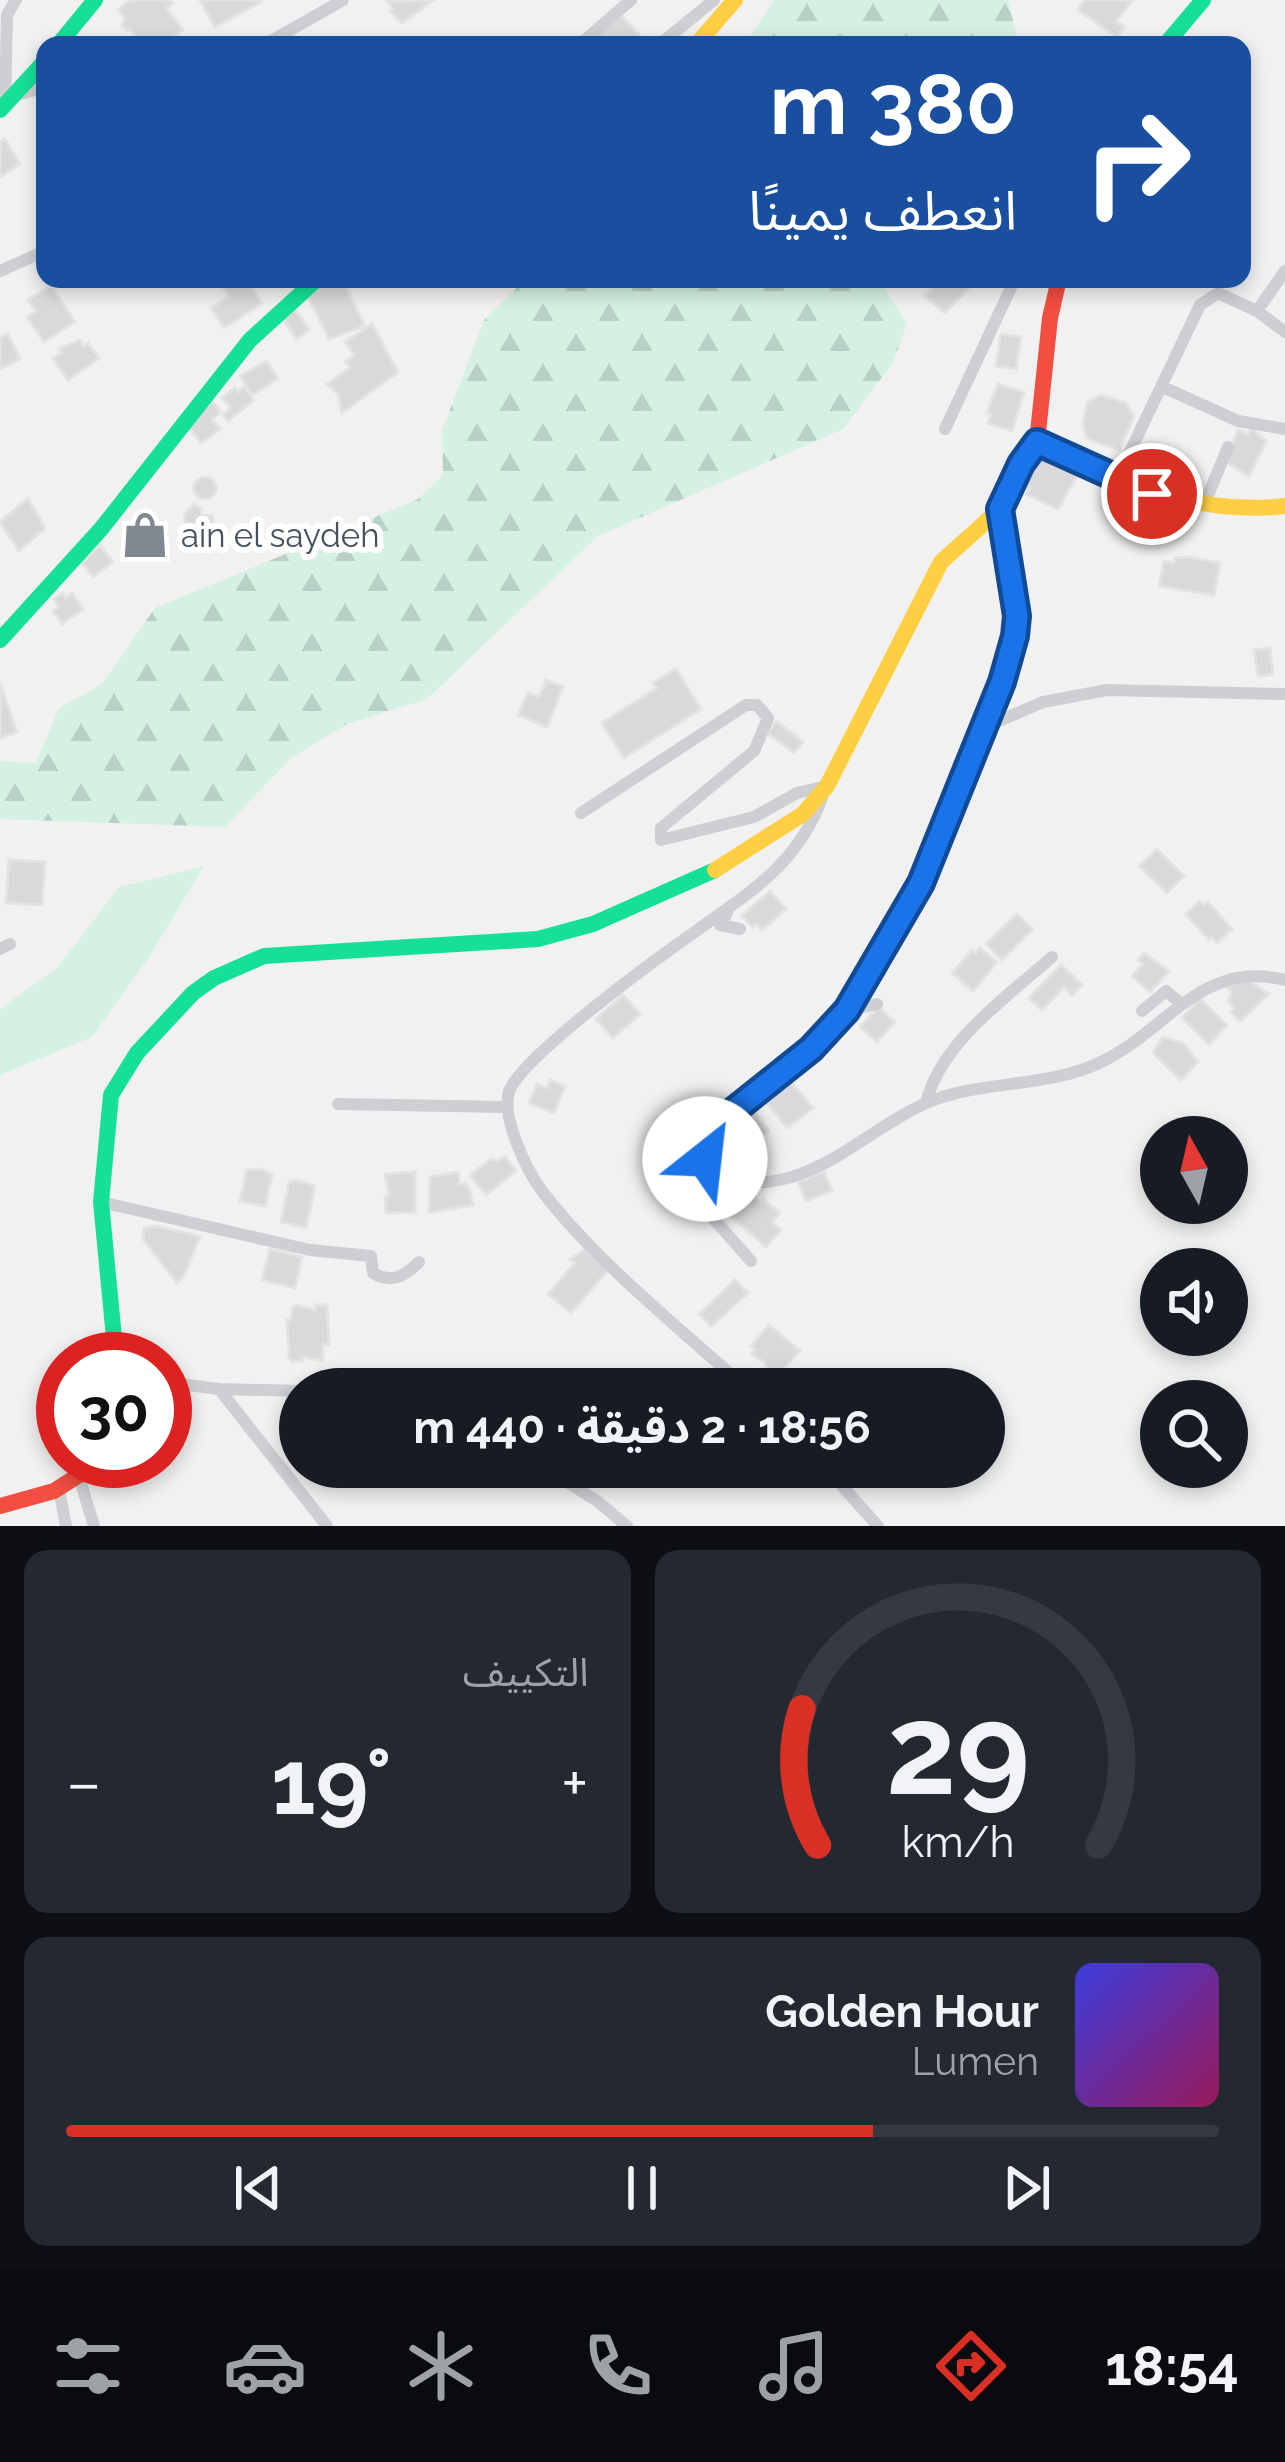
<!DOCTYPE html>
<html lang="ar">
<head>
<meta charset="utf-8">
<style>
	:root { --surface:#171b24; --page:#242831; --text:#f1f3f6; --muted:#9ea1a6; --line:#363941; --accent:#d93025 }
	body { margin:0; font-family:Raleway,"Noto Sans Arabic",sans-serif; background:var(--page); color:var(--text); direction:rtl; height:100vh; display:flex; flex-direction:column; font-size:45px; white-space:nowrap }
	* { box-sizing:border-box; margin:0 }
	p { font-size:39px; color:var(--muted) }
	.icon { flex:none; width:66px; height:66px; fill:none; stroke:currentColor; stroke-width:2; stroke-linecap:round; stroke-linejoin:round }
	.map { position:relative; height:1526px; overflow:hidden; direction:ltr }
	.side { display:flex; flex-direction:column; gap:24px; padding:24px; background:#0d0f14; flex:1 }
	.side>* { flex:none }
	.banner { position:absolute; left:36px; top:36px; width:1215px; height:252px; border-radius:24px; box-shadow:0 6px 18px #0003; direction:rtl; background:#1a4fa0; color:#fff; overflow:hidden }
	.needle { width:78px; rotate:352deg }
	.controls { position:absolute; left:1140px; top:1116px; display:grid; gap:24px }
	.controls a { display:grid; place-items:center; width:108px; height:108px; border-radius:50%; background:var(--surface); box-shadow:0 6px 18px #0003; font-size:60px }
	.speed { position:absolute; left:36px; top:1332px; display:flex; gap:24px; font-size:60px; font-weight:700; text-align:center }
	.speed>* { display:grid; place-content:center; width:156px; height:156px; border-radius:50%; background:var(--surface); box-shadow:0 6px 18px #0003; line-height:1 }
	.speed .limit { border:18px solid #d22; background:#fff; color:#111 }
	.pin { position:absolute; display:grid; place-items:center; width:102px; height:102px; color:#fff; margin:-51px; border:6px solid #fff; border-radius:50%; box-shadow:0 3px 12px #0007 }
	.me { position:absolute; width:132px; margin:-66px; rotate:29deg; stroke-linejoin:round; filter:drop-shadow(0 0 9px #0008) }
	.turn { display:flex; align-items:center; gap:42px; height:252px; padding:0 36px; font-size:54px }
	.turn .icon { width:156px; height:156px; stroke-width:2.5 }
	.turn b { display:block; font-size:84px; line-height:102px }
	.big { font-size:90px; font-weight:700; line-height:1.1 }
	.side .widget { flex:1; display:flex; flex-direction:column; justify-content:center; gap:18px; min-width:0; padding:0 42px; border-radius:24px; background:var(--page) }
	.side .dial { align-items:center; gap:0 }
	.dial svg { height:312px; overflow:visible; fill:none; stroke:var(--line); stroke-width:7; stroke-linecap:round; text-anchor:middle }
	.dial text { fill:var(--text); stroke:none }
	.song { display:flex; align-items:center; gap:36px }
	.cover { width:144px; height:144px; border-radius:18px; background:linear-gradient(135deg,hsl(240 70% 55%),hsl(330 70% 35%)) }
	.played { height:12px; border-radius:6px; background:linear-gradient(90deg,var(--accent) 70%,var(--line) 70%) }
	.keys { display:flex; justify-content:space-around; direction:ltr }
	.heat { display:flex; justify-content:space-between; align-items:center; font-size:66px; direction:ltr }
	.side .tiles { flex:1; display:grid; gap:24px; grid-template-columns:1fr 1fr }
	.widget:last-child { grid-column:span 2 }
	.trip { position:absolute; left:279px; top:1368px; width:726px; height:120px; border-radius:60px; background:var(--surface); box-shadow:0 6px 18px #0003; font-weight:700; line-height:120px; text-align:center; direction:rtl }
	.tabs { display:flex; height:192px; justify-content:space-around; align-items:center; background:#090b0e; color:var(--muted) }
	.tabs .icon { width:84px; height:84px }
	.tabs .active { color:var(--accent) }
	.tabs b { font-size:54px; color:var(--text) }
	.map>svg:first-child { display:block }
	.green { fill:#d5f1e3 }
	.forest { fill:url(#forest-firs) }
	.building { fill:#d9d9db; stroke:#e3e3e4; stroke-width:3 }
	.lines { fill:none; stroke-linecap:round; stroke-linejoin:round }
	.street { stroke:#cdcfd2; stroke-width:12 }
	.fast { stroke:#16e098; stroke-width:16 }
	.slow { stroke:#ffcf43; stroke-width:16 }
	.jam { stroke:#f24e42; stroke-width:16 }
	.route-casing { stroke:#114b97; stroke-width:30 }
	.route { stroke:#1a73e8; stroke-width:21 }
	.labels { text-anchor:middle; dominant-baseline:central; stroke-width:12; stroke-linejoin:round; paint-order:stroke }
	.poi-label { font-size:33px; fill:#47515e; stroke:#fff; text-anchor:start }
</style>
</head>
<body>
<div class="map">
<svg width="1285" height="1526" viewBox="0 0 1285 1526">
	<defs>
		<pattern id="forest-firs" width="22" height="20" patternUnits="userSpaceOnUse" patternTransform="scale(3)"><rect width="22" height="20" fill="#d5f1e3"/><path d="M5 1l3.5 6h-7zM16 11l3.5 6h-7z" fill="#b8d0c5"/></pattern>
	</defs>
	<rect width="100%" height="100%" fill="#f2f1f1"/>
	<path class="green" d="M204,866L151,954L92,1037L0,1075V1009L57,968L119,887Z"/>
	<path class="forest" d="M774,0H1008L1019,45H744Z
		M526,279H878L907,324L893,363L843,429L598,536L427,699L347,724L291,758L225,827L0,819V761L36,763L59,708L101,685L155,608L418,499L443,475L442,430L484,320Z"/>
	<path class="building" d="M130,0H171L173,3L166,9L183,29L171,39L176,45H144L129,28L127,30L122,25L125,18L118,10Z
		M200,0H260L261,2L215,27Z
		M434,0L402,23L390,11L393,9L387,1Z
		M1085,0H1132L1116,22L1124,27L1117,37L1078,10Z
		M618,12L642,38L634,45H594L589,39Z
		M5,139L20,164L0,177V142Z
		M236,279L240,287L248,282L262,303L224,328L211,308L229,296L223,287Z
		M319,279H339L345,285L365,326L329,339L305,291Z
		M924,279H977L945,313L924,296L933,288Z
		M51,285L75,322L44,342L27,317L36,311L28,300Z
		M292,304L309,330L296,339L279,313Z
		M372,324L398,372L342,413L338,394L327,384L350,367L345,362L354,355L345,342Z
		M8,334L20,359L0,369V338Z
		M1001,334L1021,337L1016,369L996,366Z
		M80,340L84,346L88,343L99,358L68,380L53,359L62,353L59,349Z
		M267,361L278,379L252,395L240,376Z
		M998,384L1024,392L1012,431L988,423L991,414L987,413Z
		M244,387L254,400L228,421L223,415L231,408L222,398L235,388L238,392Z
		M1101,395L1126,403L1134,416L1119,450L1086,438L1083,422L1088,402Z
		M212,402L221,412L212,419L220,429L201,443L185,423Z
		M1251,428L1266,441L1249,476L1228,463L1227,457L1238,430L1249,434Z
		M1047,454L1078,474L1058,509L1026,494L1030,487L1023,483L1039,455L1044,458Z
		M194 488a11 11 0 1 1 22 0a11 11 0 1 1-22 0Z
		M28,498L45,528L19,551L0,522Z
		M194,504L201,508L202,516L212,515L215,537L199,549L189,550L184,515Z
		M100,545L113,562L93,577L82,563Z
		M1188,557L1220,563L1214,595L1159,586L1164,561L1174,563L1175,558Z
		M63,593L66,598L72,593L83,609L62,624L53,611L59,607L54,599Z
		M1270,648L1273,674L1258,676L1254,650Z
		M676,669L701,709L624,758L602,723L657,688L653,683Z
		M546,680L563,687L547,727L518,715L528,693L539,697Z
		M0,683L17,732L0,738Z
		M776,721L803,742L794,753L767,733Z
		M1157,849L1184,876L1167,893L1139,866Z
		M9,860L45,862L42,905L6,903Z
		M770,891L786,909L762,930L756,924L753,927L742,916Z
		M1200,901L1204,905L1208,902L1232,929L1217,943L1212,938L1209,940L1186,914Z
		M1017,914L1033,929L1002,960L986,944Z
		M980,948L997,962L973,991L952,973L972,950L976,953Z
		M1144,953L1169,971L1150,992L1132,976L1143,964L1138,960Z
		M1061,965L1082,985L1072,995L1064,987L1042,1010L1029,998Z
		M1245,978L1269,994L1240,1021L1231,1012L1234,1008L1228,1001L1232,992L1227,988Z
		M623,995L640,1014L613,1038L596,1019Z
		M1200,999L1227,1025L1209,1044L1182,1018Z
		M878,1007L895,1022L877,1042L860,1027Z
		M1163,1037L1183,1043L1198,1062L1181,1080L1153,1053Z
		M550,1080L565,1086L554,1113L529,1103L537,1084L547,1088Z
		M791,1082L813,1108L787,1128L766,1102Z
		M748,1103L769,1131L744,1150L739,1143L734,1148L720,1135L725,1132L720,1125Z
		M505,1156L516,1171L486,1195L470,1175L491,1159L498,1161Z
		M261,1169L272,1175L265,1206L240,1201L247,1170Z
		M824,1171L832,1191L806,1201L798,1182Z
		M415,1172V1212L386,1213L385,1197H389L385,1174Z
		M458,1172L460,1184L466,1183L470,1191L473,1205L429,1213L430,1177Z
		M296,1180L315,1186L306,1228L281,1222L289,1182Z
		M721,1185L729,1193L733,1188L746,1199L751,1193L761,1202L763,1199L780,1213L772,1222L781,1230L766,1247L710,1198Z
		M155,1226L200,1236L184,1276L177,1283L143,1239L144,1228Z
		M270,1249L302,1257L295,1288L262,1280Z
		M585,1249L609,1269L571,1313L548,1294L575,1263L570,1259Z
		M735,1280L748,1293L711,1327L699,1314Z
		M297,1305L315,1310V1305H327L329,1345L323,1344V1361L302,1357V1361H292L289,1357L287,1320H291L292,1308Z
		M769,1325L800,1351L774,1380L764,1362L751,1354L755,1349L751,1346Z"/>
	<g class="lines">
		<path class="street" d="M264,45L343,0
			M579,45L631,0
			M659,45L714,0
			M17,95L45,87
			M5,105L7,15L16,0
			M0,271L45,251
			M1257,311L1285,332
			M1163,387L1238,421L1285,429
			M945,429L1015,279
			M1117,479L1200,305L1218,293L1257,311L1285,271
			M1204,505L1228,447
			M1000,509L1017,617L1015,636L1002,682L921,882L847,1010L811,1049L708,1132C701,1148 703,1160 717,1172C732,1185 760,1184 779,1180C832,1170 875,1126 924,1104C980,1079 1046,1089 1101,1062C1167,1031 1201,959 1285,980
			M983,728L1043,702L1107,690L1285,694
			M581,813L746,705H757L768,718L754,751L661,828V840L754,817L797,793L827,786
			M727,913L720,925L740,929
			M0,949L10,944
			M847,1010L877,1004
			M1142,1011L1166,991L1181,1004
			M926,1103C941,1042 1007,997 1052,957
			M338,1104L507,1107
			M705,1159L686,1179L696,1199L751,1261
			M101,1202L310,1250L371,1256L373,1273C392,1284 405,1276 419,1262
			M165,1382L219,1389L300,1391
			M219,1389L327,1526
			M747,1389C681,1329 596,1262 542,1191C527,1171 499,1114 510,1089C528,1052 660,956 699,929C753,890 797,864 822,798
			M543,1467L597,1501L627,1526
			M825,1467L878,1526
			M80,1480L94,1526
			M59,1490L66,1526"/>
		<path class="fast" d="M58,45L95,0
			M1165,45L1203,0
			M0,110L45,61
			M0,640L101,529L250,340L317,279
			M116,1359L101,1202L111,1095L137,1053L193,993L214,978L264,956L538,939L593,924L715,870"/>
		<path class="slow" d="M696,45L735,0
			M1037,442C1118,479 1194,517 1285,506
			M715,870L803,814L827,786L941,562L1000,509L1021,463L1037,442"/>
		<path class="jam" d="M1037,442L1050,318L1059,279
			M0,1506L54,1491L101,1461"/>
	</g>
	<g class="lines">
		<defs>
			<path id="route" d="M705,1159L703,1143L707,1132L811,1049L847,1010L921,883L1002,682L1015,636L1017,616L1000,509L1021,464L1037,442L1152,494"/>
		</defs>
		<use href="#route" class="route-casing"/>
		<use href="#route" class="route"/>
	</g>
	<defs>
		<symbol id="shop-bare" viewBox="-9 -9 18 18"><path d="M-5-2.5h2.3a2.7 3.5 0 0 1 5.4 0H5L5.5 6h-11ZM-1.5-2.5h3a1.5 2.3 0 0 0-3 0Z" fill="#838991" stroke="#fff" stroke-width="2.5" paint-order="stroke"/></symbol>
	</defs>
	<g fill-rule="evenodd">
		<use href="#shop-bare" x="112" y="502" width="66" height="66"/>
	</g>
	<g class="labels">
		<g class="poi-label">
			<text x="181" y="535">ain el saydeh</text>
		</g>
	</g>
</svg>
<div class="controls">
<a><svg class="needle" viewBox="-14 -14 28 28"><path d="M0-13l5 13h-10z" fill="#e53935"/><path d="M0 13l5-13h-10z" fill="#9ea1a6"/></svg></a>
<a><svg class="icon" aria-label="sound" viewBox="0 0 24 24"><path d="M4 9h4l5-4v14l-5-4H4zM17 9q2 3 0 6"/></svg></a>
<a><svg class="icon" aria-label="search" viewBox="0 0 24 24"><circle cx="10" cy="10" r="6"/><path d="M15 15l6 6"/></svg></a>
</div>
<div class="speed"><div class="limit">30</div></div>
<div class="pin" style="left:1152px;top:494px;background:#d93025"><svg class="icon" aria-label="arrive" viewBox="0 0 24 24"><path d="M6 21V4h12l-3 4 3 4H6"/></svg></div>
<svg class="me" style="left:705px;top:1159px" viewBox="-20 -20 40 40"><circle r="19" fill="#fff"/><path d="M0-13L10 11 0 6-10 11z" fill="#1a73e8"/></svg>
<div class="trip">18:56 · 2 دقيقة · 440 m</div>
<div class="banner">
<div class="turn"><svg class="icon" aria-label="right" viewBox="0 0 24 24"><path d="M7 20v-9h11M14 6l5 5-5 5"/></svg><div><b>380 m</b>انعطف يمينًا</div></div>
</div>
</div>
<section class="side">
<div class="tiles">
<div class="widget dial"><svg viewBox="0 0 100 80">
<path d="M14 69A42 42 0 1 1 86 69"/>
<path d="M14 69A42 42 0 0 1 10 34" stroke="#d93025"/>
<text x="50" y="56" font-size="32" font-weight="700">29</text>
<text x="50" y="72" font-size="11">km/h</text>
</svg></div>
<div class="widget"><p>التكييف</p>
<div class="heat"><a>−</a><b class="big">19°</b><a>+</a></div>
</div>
<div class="widget">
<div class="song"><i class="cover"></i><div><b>Golden Hour</b><p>Lumen</p></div></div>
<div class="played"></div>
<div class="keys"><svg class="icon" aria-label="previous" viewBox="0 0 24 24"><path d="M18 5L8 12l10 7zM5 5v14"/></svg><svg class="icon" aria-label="pause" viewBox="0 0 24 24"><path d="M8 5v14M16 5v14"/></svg><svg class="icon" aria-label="next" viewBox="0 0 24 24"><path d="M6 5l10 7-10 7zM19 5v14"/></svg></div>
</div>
</div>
</section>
<nav class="tabs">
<b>18:54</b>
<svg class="icon active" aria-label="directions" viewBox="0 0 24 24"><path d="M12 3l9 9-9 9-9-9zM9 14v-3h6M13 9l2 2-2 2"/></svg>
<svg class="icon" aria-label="music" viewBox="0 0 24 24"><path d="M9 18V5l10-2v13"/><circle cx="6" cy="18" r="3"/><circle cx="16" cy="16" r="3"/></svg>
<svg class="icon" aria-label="phone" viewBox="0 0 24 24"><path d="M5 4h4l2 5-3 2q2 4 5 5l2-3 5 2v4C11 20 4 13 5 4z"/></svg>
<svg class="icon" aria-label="climate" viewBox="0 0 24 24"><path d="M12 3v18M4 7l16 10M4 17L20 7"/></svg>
<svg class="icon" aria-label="car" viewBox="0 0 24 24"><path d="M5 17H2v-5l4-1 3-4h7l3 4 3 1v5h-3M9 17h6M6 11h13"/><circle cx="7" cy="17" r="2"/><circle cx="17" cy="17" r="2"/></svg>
<svg class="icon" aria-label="filters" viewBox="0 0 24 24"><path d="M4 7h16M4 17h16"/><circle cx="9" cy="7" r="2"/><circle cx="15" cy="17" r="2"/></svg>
</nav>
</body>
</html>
